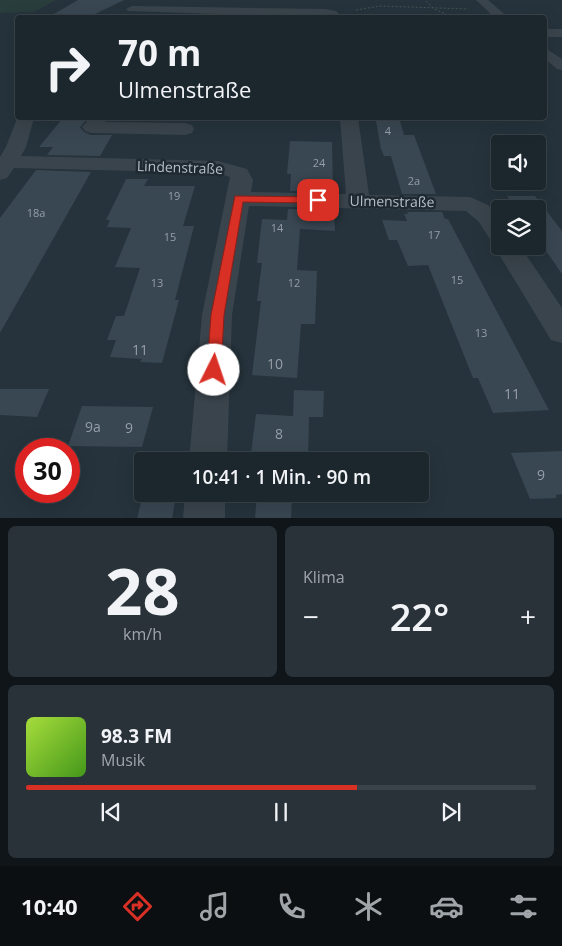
<!DOCTYPE html>
<html lang="de">
<head>
<meta charset="utf-8">
<style>
	:root { --surface:#1c262d; --page:#293239; --text:#f1f3f6; --muted:#a0a5aa; --line:#3a4349; --accent:#d93025 }
	body { margin:0; font-family:"Open Sans",sans-serif; background:var(--page); color:var(--text); height:100vh; display:flex; flex-direction:column; font-size:19px; white-space:nowrap }
	* { box-sizing:border-box; margin:0 }
	p { font-size:16px; color:var(--muted) }
	.icon { flex:none; width:28px; height:28px; fill:none; stroke:currentColor; stroke-width:2; stroke-linecap:round; stroke-linejoin:round }
	.map { position:relative; height:518px; overflow:hidden }
	.sheet { display:flex; flex-direction:column; gap:8px; padding:8px; background:#0f1519; flex:1 }
	.sheet>* { flex:none }
	.banner { position:absolute; left:15px; top:15px; width:532px; height:105px; border-radius:5px; box-shadow:0 5px 20px #0002,0 0 0 1px var(--line); background:#1c262d; color:var(--text); overflow:hidden }
	.controls { position:absolute; left:491px; top:135px; display:grid; gap:10px }
	.controls a { display:grid; place-items:center; width:55px; height:55px; border-radius:5px; background:var(--surface); box-shadow:0 5px 20px #0002,0 0 0 1px var(--line); font-size:25px }
	.speed { position:absolute; left:15px; top:438px; display:flex; gap:10px; font-size:25px; font-weight:700; text-align:center }
	.speed>* { display:grid; place-content:center; width:65px; height:65px; border-radius:50%; background:var(--surface); box-shadow:0 5px 20px #0002,0 0 0 1px var(--line); line-height:1 }
	.speed .limit { border:8px solid #d22; background:#fff; color:#111 }
	.pin { position:absolute; display:grid; place-items:center; width:42px; height:42px; color:#fff; margin:-21px; border-radius:10px; box-shadow:0 2px 8px #0006 }
	.me { position:absolute; width:55px; margin:-28px; rotate:4deg; stroke-linejoin:round; filter:drop-shadow(0 0 4px #0008) }
	.turn { display:flex; align-items:center; gap:18px; height:105px; padding:0 20px; font-size:22px }
	.turn .icon { width:65px; height:65px; stroke-width:2.5 }
	.turn b { display:block; font-size:35px; line-height:42px }
	.big { font-size:38px; font-weight:600; line-height:1.1 }
	.sheet .tile { flex:1; display:flex; flex-direction:column; justify-content:center; gap:8px; min-width:0; padding:0 18px; border-radius:8px; background:var(--page) }
	.sheet .dial { align-items:center; gap:0 }
	.dial b { font-size:65px; line-height:1 }
	.song { display:flex; align-items:center; gap:15px }
	.cover { width:60px; height:60px; border-radius:8px; background:linear-gradient(135deg,hsl(80 70% 55%),hsl(100 70% 35%)) }
	.played { height:5px; border-radius:2px; background:linear-gradient(90deg,var(--accent) 65%,var(--line) 65%) }
	.keys { display:flex; justify-content:space-around; direction:ltr }
	.heat { display:flex; justify-content:space-between; align-items:center; font-size:28px; direction:ltr }
	.sheet .tiles { flex:1; display:grid; gap:8px; grid-template-columns:1fr 1fr }
	.tile:last-child { grid-column:span 2 }
	.trip { position:absolute; left:134px; top:452px; width:295px; height:50px; border-radius:5px; background:var(--surface); box-shadow:0 5px 20px #0002,0 0 0 1px var(--line); font-weight:600; line-height:50px; text-align:center }
	.tab-bar { display:flex; height:80px; justify-content:space-around; align-items:center; background:#0b0f12; color:var(--muted) }
	.tab-bar .icon { width:35px; height:35px }
	.tab-bar .on { color:var(--accent) }
	.tab-bar b { font-size:22px; color:var(--text) }
	.map>svg:first-child { display:block }
	.green { fill:#283d3c }
	.building { fill:#394752 }
	.lines { fill:none; stroke-linecap:round; stroke-linejoin:round }
	.path { stroke:#415554; stroke-width:1; stroke-dasharray:2 2; stroke-linecap:butt }
	.minor { fill:#3a444c; fill-rule:evenodd }
	.route { fill:#d93025; stroke:#8d1f18 }
	.labels { text-anchor:middle; dominant-baseline:central; stroke-width:5; stroke-linejoin:round; paint-order:stroke }
	.number-label { font-size:11px; fill:#959fa8 }
	.street-label { font-size:14px; fill:#b6bfc7; stroke:#1f2931 }
	.near-number-label { font-size:14px; fill:#959fa8 }
</style>
</head>
<body>
<div class="map">
<svg width="562" height="519" viewBox="0 0 562 519">
	<rect width="100%" height="100%" fill="#26333c"/>
	<path class="green" d="M0,0H56L34,12L0,13Z"/>
	<path class="building" d="M78,0H124L87,18H47Z
		M63,118H88L80,127L84,132L91,135H112L100,156L47,155L53,147H39Z
		M376,121H400L404,135H414L436,194H402L391,156H384L381,149Z
		M290,141L332,142L333,192L290,191L291,174H287Z
		M36,170L91,172L0,333V218Z
		M126,179H148L144,186H195L183,226H194L175,300H179L162,363L140,362L142,359L110,357L116,340H107L116,316H124L140,268L115,267L131,228L107,227L110,220H106Z
		M507,196H535L562,231V274L538,239V209H516Z
		M288,209L334,210L335,231L300,229L297,270L317,271L315,324H301L297,378L252,375L261,301H257L262,263H257L262,219L287,220Z
		M407,212H442L445,219H448L549,410L493,413L478,378H473L428,265L408,266L397,240H389L382,220L407,221L404,214H408Z
		M0,389H49L37,417L0,415Z
		M294,390L324,391L323,417H309L308,461H250L256,414L293,416Z
		M82,406L153,407L142,447L68,446Z
		M562,451V494L556,495V498L530,499L511,453Z
		M143,494L176,495L172,519H137Z
		M257,494H292L291,519H255Z"/>
	<g class="lines">
		<path class="path" d="M426,1L434,9L446,14
			M356,10L380,6L468,9"/>
		<path class="minor" d="M476,0H488L509,18H495Z
			M132,6L325,9L336,11L343,18L128,11L126,9Z
			M545,29H562V37H545Z
			M545,48L562,59V70L557,69L545,59Z
			M18,116L34,118L26,147L21,156L218,161L247,169L253,180L251,192L346,194L340,118H358L369,195L470,197L488,205L500,218V246H520L562,308V343L551,340L494,246L497,243L491,241L479,222L466,211L249,206L232,315L227,461H189L202,315L230,177L217,173L14,168L7,178L0,180V157L6,147Z
			M90,118H108L105,122L185,123L192,125L194,129L192,133L185,135L91,133L85,131L82,127Z
			M185,494H225V519H183Z"/>
	</g>
	<path class="route" d="M235,196L318,197L323,200L318,203L243,202L224,315L221,370L219,374H209L207,370L211,315Z"/>
	<g class="labels">
		<g class="number-label">
			<text x="388" y="130">4</text>
			<text x="319" y="162">24</text>
			<text x="414" y="180">2a</text>
			<text x="174" y="195">19</text>
			<text x="36" y="212">18a</text>
			<text x="277" y="227">14</text>
			<text x="434" y="234">17</text>
			<text x="170" y="236">15</text>
			<text x="457" y="279">15</text>
			<text x="157" y="282">13</text>
			<text x="294" y="282">12</text>
			<text x="481" y="332">13</text>
		</g>
		<g class="street-label">
			<text transform="translate(180 167) rotate(2)">Lindenstraße</text>
			<text transform="translate(392 201) rotate(1)">Ulmenstraße</text>
		</g>
		<g class="near-number-label">
			<text x="140" y="349">11</text>
			<text x="275" y="363">10</text>
			<text x="512" y="393">11</text>
			<text x="93" y="426">9a</text>
			<text x="129" y="427">9</text>
			<text x="279" y="433">8</text>
			<text x="541" y="474">9</text>
		</g>
	</g>
</svg>
<div class="controls">
<a><svg class="icon" aria-label="sound" viewBox="0 0 24 24"><path d="M4 9h4l5-4v14l-5-4H4zM17 9q2 3 0 6"/></svg></a>
<a><svg class="icon" aria-label="layers" viewBox="0 0 24 24"><path d="M12 4l9 5-9 5-9-5zM3 14l9 5 9-5"/></svg></a>
</div>
<div class="speed"><div class="limit">30</div></div>
<div class="pin" style="left:318px;top:200px;background:#d93025"><svg class="icon" aria-label="arrive" viewBox="0 0 24 24"><path d="M6 21V4h12l-3 4 3 4H6"/></svg></div>
<svg class="me" style="left:214px;top:370px" viewBox="-20 -20 40 40"><circle r="19" fill="#fff"/><path d="M0-13L10 11 0 6-10 11z" fill="#d93025"/></svg>
<div class="trip">10:41 · 1 Min. · 90 m</div>
<div class="banner">
<div class="turn"><svg class="icon" aria-label="right" viewBox="0 0 24 24"><path d="M7 20v-9h11M14 6l5 5-5 5"/></svg><div><b>70 m</b>Ulmenstraße</div></div>
</div>
</div>
<section class="sheet">
<div class="tiles">
<div class="tile dial"><b>28</b><p>km/h</p></div>
<div class="tile"><p>Klima</p>
<div class="heat"><a>−</a><b class="big">22°</b><a>+</a></div>
</div>
<div class="tile">
<div class="song"><i class="cover"></i><div><b>98.3 FM</b><p>Musik</p></div></div>
<div class="played"></div>
<div class="keys"><svg class="icon" aria-label="previous" viewBox="0 0 24 24"><path d="M18 5L8 12l10 7zM5 5v14"/></svg><svg class="icon" aria-label="pause" viewBox="0 0 24 24"><path d="M8 5v14M16 5v14"/></svg><svg class="icon" aria-label="next" viewBox="0 0 24 24"><path d="M6 5l10 7-10 7zM19 5v14"/></svg></div>
</div>
</div>
</section>
<nav class="tab-bar">
<b>10:40</b>
<svg class="icon on" aria-label="directions" viewBox="0 0 24 24"><path d="M12 3l9 9-9 9-9-9zM9 14v-3h6M13 9l2 2-2 2"/></svg>
<svg class="icon" aria-label="music" viewBox="0 0 24 24"><path d="M9 18V5l10-2v13"/><circle cx="6" cy="18" r="3"/><circle cx="16" cy="16" r="3"/></svg>
<svg class="icon" aria-label="phone" viewBox="0 0 24 24"><path d="M5 4h4l2 5-3 2q2 4 5 5l2-3 5 2v4C11 20 4 13 5 4z"/></svg>
<svg class="icon" aria-label="climate" viewBox="0 0 24 24"><path d="M12 3v18M4 7l16 10M4 17L20 7"/></svg>
<svg class="icon" aria-label="car" viewBox="0 0 24 24"><path d="M5 17H2v-5l4-1 3-4h7l3 4 3 1v5h-3M9 17h6M6 11h13"/><circle cx="7" cy="17" r="2"/><circle cx="17" cy="17" r="2"/></svg>
<svg class="icon" aria-label="filters" viewBox="0 0 24 24"><path d="M4 7h16M4 17h16"/><circle cx="9" cy="7" r="2"/><circle cx="15" cy="17" r="2"/></svg>
</nav>
</body>
</html>
